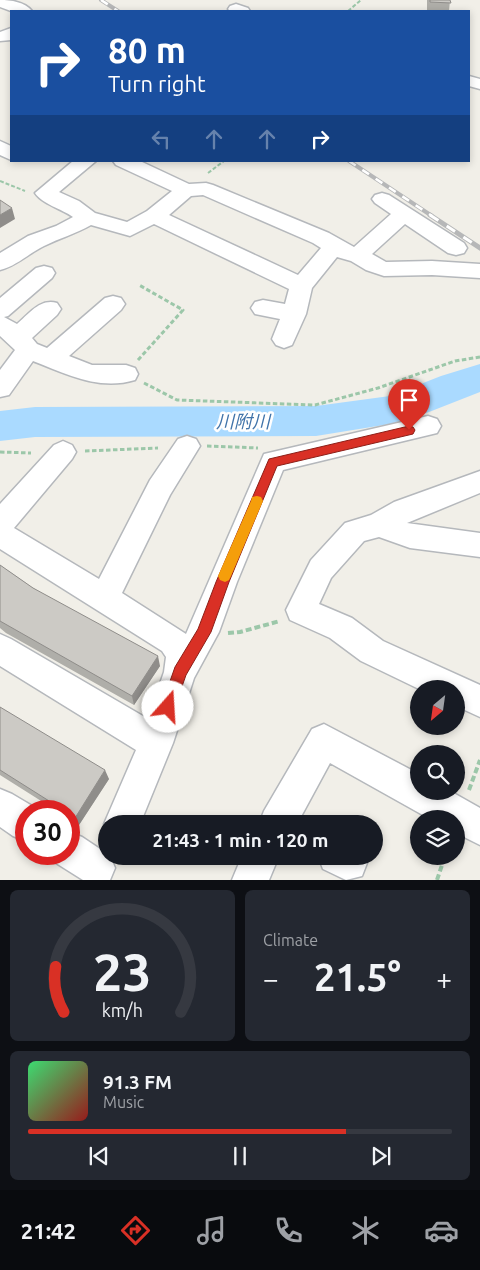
<!DOCTYPE html>
<html lang="en">
<head>
<meta charset="utf-8">
<style>
	:root { --surface:#171b24; --page:#242831; --text:#f1f3f6; --muted:#9ea1a6; --line:#363941; --accent:#d93025 }
	body { margin:0; font-family:Ubuntu,"Noto Sans JP",sans-serif; background:var(--page); color:var(--text); height:100vh; display:flex; flex-direction:column; font-size:19px; white-space:nowrap }
	* { box-sizing:border-box; margin:0 }
	p { font-size:16px; color:var(--muted) }
	.icon { flex:none; width:28px; height:28px; fill:none; stroke:currentColor; stroke-width:2; stroke-linecap:round; stroke-linejoin:round }
	.map { position:relative; height:880px; overflow:hidden }
	.panel { display:flex; flex-direction:column; gap:10px; padding:10px; background:#0d0f14; flex:1 }
	.panel>* { flex:none }
	.hud { position:absolute; left:10px; top:10px; width:460px; height:152px; border-radius:0px; box-shadow:0 2px 8px #0003; background:#1a4fa0; color:#fff; overflow:hidden }
	.needle { width:32px; rotate:209deg }
	.tools { position:absolute; left:410px; top:680px; display:grid; gap:10px }
	.tools a { display:grid; place-items:center; width:55px; height:55px; border-radius:50%; background:var(--surface); box-shadow:0 2px 8px #0003; font-size:25px }
	.speed { position:absolute; left:15px; top:800px; display:flex; gap:10px; font-size:25px; font-weight:700; text-align:center }
	.speed>* { display:grid; place-content:center; width:65px; height:65px; border-radius:50%; background:var(--surface); box-shadow:0 2px 8px #0003; line-height:1 }
	.speed .limit { border:8px solid #d22; background:#fff; color:#111 }
	.pin { position:absolute; display:grid; place-items:center; width:42px; height:42px; color:#fff; margin:-51px -21px; border-radius:50% 50% 50% 0; rotate:-45deg; box-shadow:0 0 5px #0007 }
	.pin .icon { rotate:45deg }
	.me { position:absolute; width:55px; margin:-28px; rotate:19deg; stroke-linejoin:round; filter:drop-shadow(0 0 4px #0008) }
	.turn { display:flex; align-items:center; gap:18px; height:105px; padding:0 15px; font-size:22px }
	.turn .icon { width:65px; height:65px; stroke-width:2.5 }
	.turn b { display:block; font-size:35px; line-height:42px }
	.lanes { display:flex; align-items:center; height:48px; padding:0 15px; background:#0003; justify-content:center; gap:25px; direction:ltr }
	.lanes .off { opacity:.35 }
	.big { font-size:38px; font-weight:600; line-height:1.1 }
	.panel .tile { flex:1; display:flex; flex-direction:column; justify-content:center; gap:8px; min-width:0; padding:0 18px; border-radius:8px; background:var(--page) }
	.panel .dial { align-items:center; gap:0 }
	.dial svg { height:130px; overflow:visible; fill:none; stroke:var(--line); stroke-width:7; stroke-linecap:round; text-anchor:middle }
	.dial text { fill:var(--text); stroke:none }
	.song { display:flex; align-items:center; gap:15px }
	.cover { width:60px; height:60px; border-radius:8px; background:linear-gradient(135deg,hsl(140 70% 55%),hsl(0 70% 35%)) }
	.played { height:5px; border-radius:2px; background:linear-gradient(90deg,var(--accent) 75%,var(--line) 75%) }
	.keys { display:flex; justify-content:space-around; direction:ltr }
	.heat { display:flex; justify-content:space-between; align-items:center; font-size:28px; direction:ltr }
	.panel .tiles { flex:1; display:grid; gap:10px; grid-template-columns:1fr 1fr }
	.tile:last-child { grid-column:span 2 }
	.trip { position:absolute; left:98px; top:815px; width:285px; height:50px; border-radius:25px; background:var(--surface); box-shadow:0 2px 8px #0003; font-weight:600; line-height:50px; text-align:center }
	.tabs { display:flex; height:80px; justify-content:space-around; align-items:center; background:#090b0e; color:var(--muted) }
	.tabs .icon { width:35px; height:35px }
	.tabs .active { color:var(--accent) }
	.tabs b { font-size:22px; color:var(--text) }
	.map>svg:first-child { display:block }
	.lines { fill:none; stroke-linecap:round; stroke-linejoin:round }
	.river { fill:#aadaff; fill-rule:evenodd }
	.street-casing { stroke:#b5b8bc; stroke-width:3 }
	.path-far2 { stroke:#9cc7a9; stroke-width:2; stroke-dasharray:4 2; stroke-linecap:butt }
	.path-far1 { stroke:#9cc7a9; stroke-width:3; stroke-dasharray:4.5 2.5; stroke-linecap:butt }
	.path { stroke:#9cc7a9; stroke-width:4; stroke-dasharray:6 3; stroke-linecap:butt }
	.street { fill:#fff; fill-rule:evenodd }
	.rail-far1-casing { stroke:#b6b7b8; stroke-width:4 }
	.rail-casing { stroke:#b6b7b8; stroke-width:5 }
	.rail-far1 { stroke:#fff; stroke-width:2.5; stroke-dasharray:8; stroke-linecap:butt }
	.rail { stroke:#fff; stroke-width:3; stroke-dasharray:10; stroke-linecap:butt }
	.wall { fill:#afaea9 }
	.shaded-wall { fill:#8f8d8a }
	.building { fill:#cccac5; stroke:#8f8d8a }
	.route { fill:#d93025; stroke:#8d1f18 }
	.slow { fill:#f59e0b }
	.labels { text-anchor:middle; dominant-baseline:central; stroke-width:5; stroke-linejoin:round; paint-order:stroke }
	.water-label { font-size:18px; font-style:italic; fill:#4174aa; stroke:#fff }
</style>
</head>
<body>
<div class="map">
<svg width="480" height="880" viewBox="0 0 480 880">
	<rect width="100%" height="100%" fill="#f1efe8"/>
	<g class="lines">
		<path class="river" d="M480,364V392L429,412L390,424L316,436L35,437L0,441V411L35,407L316,406L390,396L441,376Z"/>
		<defs>
			<path id="street" d="M0,0C11,0 25,2 32,11H11L0,7Z
				M236,4L248,8L250,11H230L228,9L230,6Z
				M11,28V40L0,41V32Z
				M469,76L480,79V89L469,86Z
				M0,141L11,146V160L0,155Z
				M73,161H96L59,192L79,201L95,213L127,222L147,211L172,191L116,165L113,161H140L189,184L206,183L213,185L329,233L354,247L391,214L375,203L372,199L375,195L382,193L389,195L464,243L467,248L464,253L456,255L448,253L405,224L372,254L386,262L432,261L480,264V278L432,275L384,276L366,270L351,261L337,257L312,288L306,314L292,345L284,348L276,345L272,339L280,319L255,314L251,308L255,302L263,300L285,304L289,289L154,224L130,236L91,225C75,234 60,238 44,246C29,253 17,266 0,270V253L28,236L56,226L73,217C62,209 42,204 35,193ZM203,195L313,243L321,248L298,275L169,215L191,196Z
				M44,266L52,268L55,273L52,278L8,316L4,317L17,324C29,314 40,298 57,303L61,309L57,315L32,338L37,344L47,348L105,298L113,296L121,298L125,304L121,310L69,356L92,365H126L135,368L138,374L135,380C99,391 66,374 33,361L9,395L0,397V370L15,350L0,336V298L36,268Z
				M428,416L437,419L441,426L437,433L283,470L237,582L219,632L194,678L173,743L140,824H106V829L104,824L136,750L0,666V634L11,639L148,719L164,672L166,657L162,651L0,549V504L54,445L63,441L72,445L76,452L72,459L14,528L99,579L150,480L178,439L187,436L196,439L200,446L170,495L122,593L186,634L264,454Z
				M480,471V493L407,523L480,533V557L410,548L379,537L364,541L331,578L319,604L352,618L383,641L480,685V717L456,706V689H419L361,661L330,638L290,620L286,610L311,560L345,523L371,515L394,502Z
				M324,724L419,774V791H450L480,808V845L456,833V819H430L330,763L297,824H259L264,811L312,729Z
				M0,789L12,794L39,810L26,811V841L13,836L0,827Z
				M69,832L82,837L106,853V856H110L115,868L110,880H83L56,863L53,854H69Z
				M242,856H279L269,880H232Z
				M318,856H364L367,863L362,876L346,880L323,869Z"/>
		</defs>
		<use href="#street" class="street-casing"/>
		<path class="path-far2" d="M348,11L361,0
			M208,173L224,161
			M0,181L25,191"/>
		<path class="path-far1" d="M138,360L183,310L139,285
			M144,383L177,400L315,405L378,388L455,361L480,357
			M207,446L258,448
			M85,451L158,448
			M0,452L31,453"/>
		<path class="path" d="M228,633L240,632L280,621
			M469,790L480,760
			M437,880L445,856"/>
		<use href="#street" class="street"/>
		<defs>
			<path id="rail-far1" d="M101,0L118,11
				M349,161L432,216"/>
			<path id="rail" d="M430,215L480,248"/>
		</defs>
		<use href="#rail-far1" class="rail-far1-casing"/>
		<use href="#rail" class="rail-casing"/>
		<use href="#rail-far1" class="rail-far1"/>
		<use href="#rail" class="rail"/>
	</g>
	<path class="wall" d="M427,0H450L449,11H427Z
		M0,565L33,588L160,666L134,705L6,633L0,628Z
		M0,707L109,779L79,825L69,818V811H57L0,775Z"/>
	<path class="shaded-wall" d="M12,208L15,219L0,228V215Z
		M158,656L160,666L134,705L132,696Z
		M105,770L109,779L79,825L75,818Z"/>
	<path class="building" d="M430,0H450L451,3L430,2Z
		M0,200L12,208L0,215Z
		M0,565L33,588L158,656L132,696L0,621Z
		M0,707L105,770L75,818L69,814V811H65L0,770Z"/>
	<path class="route" d="M409,426L413,427L415,430L413,434L277,466L229,582L211,632L186,675L173,712L168,714L163,712L161,707L175,667L198,629L216,582L269,459Z"/>
	<path class="slow" d="M257,496L261,497L263,501L231,576L229,580L225,582L220,580L218,576L251,501L252,497Z"/>
	<g class="labels">
		<g class="water-label">
			<text x="243" y="421">川附川</text>
		</g>
	</g>
</svg>
<div class="tools">
<a><svg class="needle" viewBox="-14 -14 28 28"><path d="M0-13l5 13h-10z" fill="#e53935"/><path d="M0 13l5-13h-10z" fill="#9ea1a6"/></svg></a>
<a><svg class="icon" aria-label="search" viewBox="0 0 24 24"><circle cx="10" cy="10" r="6"/><path d="M15 15l6 6"/></svg></a>
<a><svg class="icon" aria-label="layers" viewBox="0 0 24 24"><path d="M12 4l9 5-9 5-9-5zM3 14l9 5 9-5"/></svg></a>
</div>
<div class="speed"><div class="limit">30</div></div>
<div class="pin" style="left:409px;top:430px;background:#d93025"><svg class="icon" aria-label="arrive" viewBox="0 0 24 24"><path d="M6 21V4h12l-3 4 3 4H6"/></svg></div>
<svg class="me" style="left:168px;top:707px" viewBox="-20 -20 40 40"><circle r="19" fill="#fff"/><path d="M0-13L10 11 0 6-10 11z" fill="#d93025"/></svg>
<div class="trip">21:43 · 1 min · 120 m</div>
<div class="hud">
<div class="turn"><svg class="icon" aria-label="right" viewBox="0 0 24 24"><path d="M7 20v-9h11M14 6l5 5-5 5"/></svg><div><b>80 m</b>Turn right</div></div>
<div class="lanes"><svg class="icon off" aria-label="left" viewBox="0 0 24 24"><path d="M17 20v-9H6M10 6l-5 5 5 5"/></svg><svg class="icon off" aria-label="ahead" viewBox="0 0 24 24"><path d="M12 20V5M6 11l6-6 6 6"/></svg><svg class="icon off" aria-label="ahead" viewBox="0 0 24 24"><path d="M12 20V5M6 11l6-6 6 6"/></svg><svg class="icon" aria-label="right" viewBox="0 0 24 24"><path d="M7 20v-9h11M14 6l5 5-5 5"/></svg></div>
</div>
</div>
<section class="panel">
<div class="tiles">
<div class="tile dial"><svg viewBox="0 0 100 80">
<path d="M14 69A42 42 0 1 1 86 69"/>
<path d="M14 69A42 42 0 0 1 9 41" stroke="#d93025"/>
<text x="50" y="56" font-size="32" font-weight="700">23</text>
<text x="50" y="72" font-size="11">km/h</text>
</svg></div>
<div class="tile"><p>Climate</p>
<div class="heat"><a>−</a><b class="big">21.5°</b><a>+</a></div>
</div>
<div class="tile">
<div class="song"><i class="cover"></i><div><b>91.3 FM</b><p>Music</p></div></div>
<div class="played"></div>
<div class="keys"><svg class="icon" aria-label="previous" viewBox="0 0 24 24"><path d="M18 5L8 12l10 7zM5 5v14"/></svg><svg class="icon" aria-label="pause" viewBox="0 0 24 24"><path d="M8 5v14M16 5v14"/></svg><svg class="icon" aria-label="next" viewBox="0 0 24 24"><path d="M6 5l10 7-10 7zM19 5v14"/></svg></div>
</div>
</div>
</section>
<nav class="tabs">
<b>21:42</b>
<svg class="icon active" aria-label="directions" viewBox="0 0 24 24"><path d="M12 3l9 9-9 9-9-9zM9 14v-3h6M13 9l2 2-2 2"/></svg>
<svg class="icon" aria-label="music" viewBox="0 0 24 24"><path d="M9 18V5l10-2v13"/><circle cx="6" cy="18" r="3"/><circle cx="16" cy="16" r="3"/></svg>
<svg class="icon" aria-label="phone" viewBox="0 0 24 24"><path d="M5 4h4l2 5-3 2q2 4 5 5l2-3 5 2v4C11 20 4 13 5 4z"/></svg>
<svg class="icon" aria-label="climate" viewBox="0 0 24 24"><path d="M12 3v18M4 7l16 10M4 17L20 7"/></svg>
<svg class="icon" aria-label="car" viewBox="0 0 24 24"><path d="M5 17H2v-5l4-1 3-4h7l3 4 3 1v5h-3M9 17h6M6 11h13"/><circle cx="7" cy="17" r="2"/><circle cx="17" cy="17" r="2"/></svg>
</nav>
</body>
</html>
